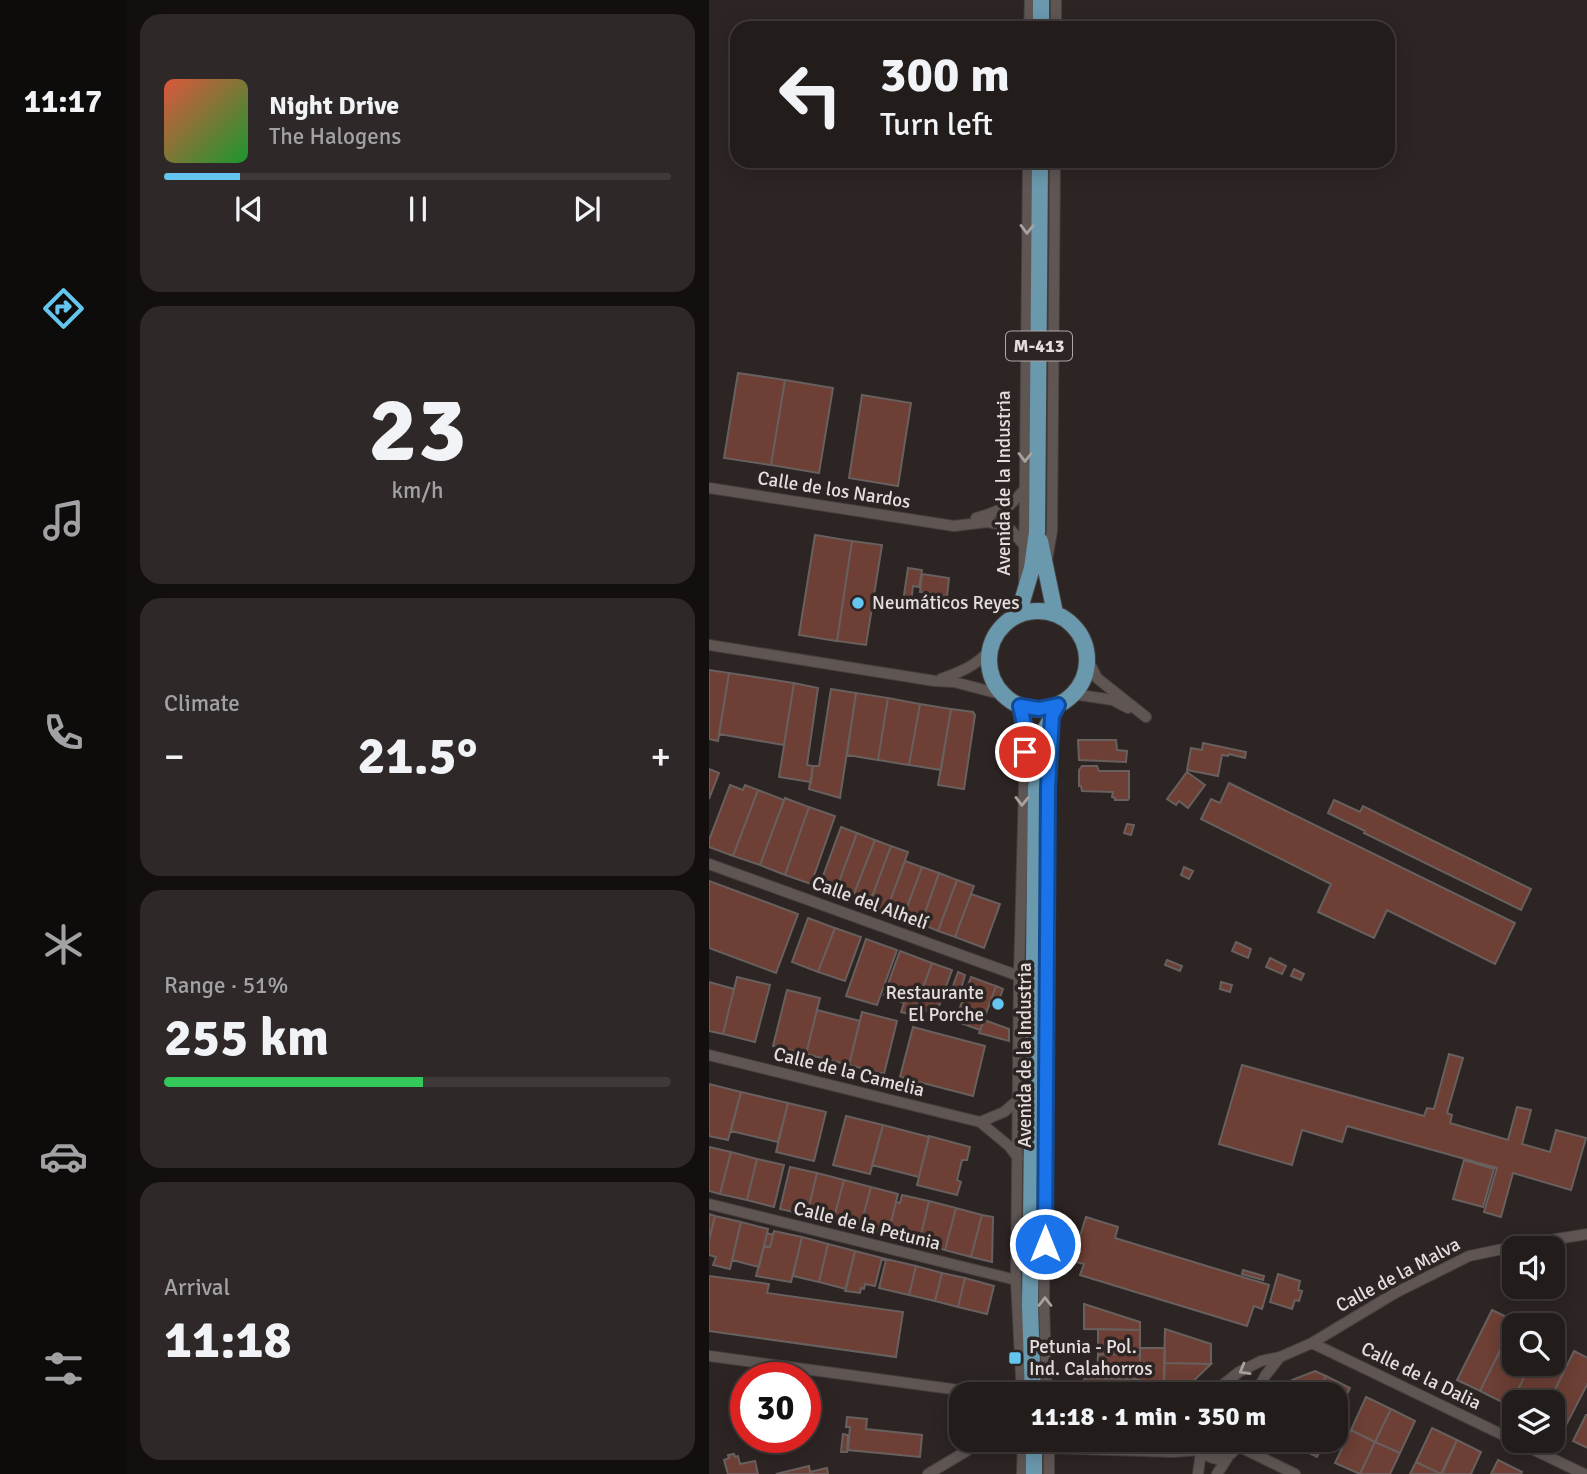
<!DOCTYPE html>
<html lang="en">
<head>
<meta charset="utf-8">
<style>
	:root { --surface:#221c1b; --page:#2e2928; --text:#f1f3f6; --muted:#a2a1a3; --line:#3f3a3a; --accent:#64c5ee }
	body { margin:0; font-family:Signika,sans-serif; background:var(--page); color:var(--text); height:100vh; display:flex; flex-direction:column; font-size:26px; white-space:nowrap }
	* { box-sizing:border-box; margin:0 }
	p { font-size:23px; color:var(--muted) }
	.icon { flex:none; width:38px; height:38px; fill:none; stroke:currentColor; stroke-width:2; stroke-linecap:round; stroke-linejoin:round }
	.map { position:relative; flex:1; overflow:hidden }
	.side { display:flex; flex-direction:column; gap:14px; padding:14px; background:#130f0f; width:583px }
	.side>* { flex:none }
	.banner { position:absolute; left:21px; top:21px; width:665px; height:147px; border-radius:21px; box-shadow:0 4px 18px #0003,0 0 0 2px var(--line); background:#221c1b; color:var(--text); overflow:hidden }
	.tools { position:absolute; left:793px; top:1236px; display:grid; gap:14px }
	.tools a { display:grid; place-items:center; width:63px; height:63px; border-radius:14px; background:var(--surface); box-shadow:0 4px 18px #0003,0 0 0 2px var(--line); font-size:35px }
	.speed { position:absolute; left:21px; top:1362px; display:flex; gap:14px; font-size:35px; font-weight:700; text-align:center }
	.speed>* { display:grid; place-content:center; width:91px; height:91px; border-radius:50%; background:var(--surface); box-shadow:0 4px 18px #0003,0 0 0 2px var(--line); line-height:1 }
	.speed .limit { border:10px solid #d22; background:#fff; color:#111 }
	.pin { position:absolute; display:grid; place-items:center; width:60px; height:60px; color:#fff; margin:-30px; border:4px solid #fff; border-radius:50%; box-shadow:0 2px 7px #0007 }
	.me { position:absolute; width:77px; margin:-38px; rotate:0deg; stroke-linejoin:round; filter:drop-shadow(0 0 5px #0008) }
	.turn { display:flex; align-items:center; gap:24px; height:147px; padding:0 35px; font-size:32px }
	.turn .icon { width:91px; height:91px; stroke-width:2.5 }
	.turn b { display:block; font-size:49px; line-height:60px }
	.big { font-size:52px; font-weight:700; line-height:1.1 }
	.side .widget { flex:1; display:flex; flex-direction:column; justify-content:center; gap:10px; min-width:0; padding:0 24px; border-radius:21px; background:var(--page) }
	.side .dial { align-items:center; gap:0 }
	.dial b { font-size:91px; line-height:1 }
	.song { display:flex; align-items:center; gap:21px }
	.cover { width:84px; height:84px; border-radius:10px; background:linear-gradient(135deg,hsl(10 70% 55%),hsl(130 70% 35%)) }
	.played { height:7px; border-radius:4px; background:linear-gradient(90deg,var(--accent) 15%,var(--line) 15%) }
	.keys { display:flex; justify-content:space-around; direction:ltr }
	.heat { display:flex; justify-content:space-between; align-items:center; font-size:38px; direction:ltr }
	.charge { height:10px; border-radius:5px; background:linear-gradient(90deg,#34c759 51%,var(--line) 0) }
	.trip { position:absolute; left:240px; top:1382px; width:399px; height:70px; border-radius:21px; background:var(--surface); box-shadow:0 4px 18px #0003,0 0 0 2px var(--line); font-weight:700; line-height:70px; text-align:center }
	main { display:flex; flex:1; min-height:0 }
	.tab-bar { display:flex; flex-direction:column; width:126px; justify-content:space-around; align-items:center; background:#0e0b0b; color:var(--muted) }
	.tab-bar .icon { width:49px; height:49px }
	.tab-bar .on { color:var(--accent) }
	.tab-bar b { font-size:32px; color:var(--text) }
	.map>svg:first-child { display:block }
	.building { fill:#6d3f35; stroke:#68605e; stroke-width:2 }
	.lines { fill:none; stroke-linecap:round; stroke-linejoin:round }
	.minor-casing { stroke:#47403f; stroke-width:12 }
	.primary-casing { stroke:#47403f; stroke-width:18 }
	.minor { stroke:#5f5654; stroke-width:10 }
	.primary { stroke:#6a98ad; stroke-width:16 }
	.oneway { stroke:#a8a1a0 }
	.route-casing { stroke:#114b97; stroke-width:18 }
	.route { stroke:#1a73e8; stroke-width:12 }
	.poi-dot { fill:#64c5ee; stroke:#2d2524; stroke-width:2.5 }
	.labels { text-anchor:middle; dominant-baseline:central; stroke-width:7; stroke-linejoin:round; paint-order:stroke }
	.shield { fill:#2d2524; stroke:#ada7a6; stroke-width:2 }
	.shield-label { font-size:18px; font-weight:bold; fill:#e4dfde }
	.street-label { font-size:19px; fill:#e4dfde; stroke:#2d2524 }
	.poi-label { font-size:19px; fill:#e4dfde; stroke:#2d2524; text-anchor:start }
</style>
</head>
<body>
<main>
<nav class="tab-bar">
<b>11:17</b>
<svg class="icon on" aria-label="directions" viewBox="0 0 24 24"><path d="M12 3l9 9-9 9-9-9zM9 14v-3h6M13 9l2 2-2 2"/></svg>
<svg class="icon" aria-label="music" viewBox="0 0 24 24"><path d="M9 18V5l10-2v13"/><circle cx="6" cy="18" r="3"/><circle cx="16" cy="16" r="3"/></svg>
<svg class="icon" aria-label="phone" viewBox="0 0 24 24"><path d="M5 4h4l2 5-3 2q2 4 5 5l2-3 5 2v4C11 20 4 13 5 4z"/></svg>
<svg class="icon" aria-label="climate" viewBox="0 0 24 24"><path d="M12 3v18M4 7l16 10M4 17L20 7"/></svg>
<svg class="icon" aria-label="car" viewBox="0 0 24 24"><path d="M5 17H2v-5l4-1 3-4h7l3 4 3 1v5h-3M9 17h6M6 11h13"/><circle cx="7" cy="17" r="2"/><circle cx="17" cy="17" r="2"/></svg>
<svg class="icon" aria-label="filters" viewBox="0 0 24 24"><path d="M4 7h16M4 17h16"/><circle cx="9" cy="7" r="2"/><circle cx="15" cy="17" r="2"/></svg>
</nav>
<section class="side">
<div class="widget">
<div class="song"><i class="cover"></i><div><b>Night Drive</b><p>The Halogens</p></div></div>
<div class="played"></div>
<div class="keys"><svg class="icon" aria-label="previous" viewBox="0 0 24 24"><path d="M18 5L8 12l10 7zM5 5v14"/></svg><svg class="icon" aria-label="pause" viewBox="0 0 24 24"><path d="M8 5v14M16 5v14"/></svg><svg class="icon" aria-label="next" viewBox="0 0 24 24"><path d="M6 5l10 7-10 7zM19 5v14"/></svg></div>
</div>
<div class="widget dial"><b>23</b><p>km/h</p></div>
<div class="widget"><p>Climate</p>
<div class="heat"><a>−</a><b class="big">21.5°</b><a>+</a></div>
</div>
<div class="widget"><p>Range · 51%</p><b class="big">255 km</b><div class="charge"></div></div>
<div class="widget"><p>Arrival</p><b class="big">11:18</b></div>
</section>
<div class="map">
<svg width="879" height="1474" viewBox="0 0 879 1474">
	<rect width="100%" height="100%" fill="#2d2524"/>
	<path class="building" d="M29,373L76,380L62,465L15,458Z
		M76,380L124,388L110,473L62,465Z
		M153,395L202,403L189,486L140,478Z
		M106,535L143,541L128,641L90,635Z
		M143,541L173,545L157,645L128,641Z
		M199,568L213,570L210,587L204,586L202,603L194,602Z
		M213,574L240,578L238,596L211,592Z
		M0,670L20,673L9,741L0,739Z
		M20,673L85,683L75,745L10,734Z
		M85,683L109,688L98,765L104,766L102,782L70,777Z
		M122,689L147,693L131,798L100,789L104,766H110Z
		M147,693L179,698L169,760L138,755Z
		M179,698L211,704L200,765L169,760Z
		M211,704L242,709L232,770L200,765Z
		M242,709L264,712L266,715L255,789L229,785Z
		M369,740H407L408,750L418,751L417,762L370,760Z
		M494,743L537,752L536,758L520,754L519,756L513,755L509,776L478,770L482,748L493,750Z
		M373,766H388L390,771H420V798L419,800H406V798L403,797L404,792L373,791L372,786H370V770Z
		M0,769L10,773L0,799Z
		M478,772L496,785L479,808L470,801L467,805L458,799Z
		M520,783L806,923L786,964L678,910L665,938L609,912L622,884L492,819L502,799L511,803Z
		M21,785L34,790L36,785L49,790L24,856L0,847V840Z
		M49,790L75,800L51,865L24,856Z
		M76,798L100,807L76,875L51,865Z
		M625,800L651,812L654,806L822,889L812,910L655,833L656,831L619,813Z
		M100,807L126,816L102,884L76,875Z
		M418,824L425,825L422,835L415,833Z
		M132,827L148,833L126,893L110,887Z
		M148,833L166,840L143,899L126,893Z
		M166,840L182,846L160,905L143,899Z
		M182,846L199,852L177,912L160,905Z
		M196,861L213,867L194,918L177,912Z
		M213,867L230,873L212,924L194,918Z
		M475,867L484,871L480,879L472,875Z
		M230,873L248,880L229,931L212,924Z
		M248,880L265,886L246,937L229,931Z
		M0,881L89,914L67,973L0,948Z
		M262,894L291,904L275,948L246,937Z
		M99,918L126,928L109,972L83,962Z
		M126,928L152,937L136,981L109,972Z
		M157,939L188,950L168,1005L137,996Z
		M527,942L542,949L539,958L523,951Z
		M191,951L223,963L204,1015L192,1012L195,1003L175,995Z
		M561,958L577,966L573,974L557,967Z
		M458,960L473,966L471,971L456,965Z
		M223,963L243,970L227,1014L207,1007Z
		M585,969L595,974L592,980L582,976Z
		M249,972L256,975L252,989L244,986Z
		M28,977L61,985L46,1042L14,1034Z
		M262,977L287,986L271,1030L246,1021Z
		M0,982L25,989L14,1034L0,1031Z
		M512,982L523,985L521,992L511,989Z
		M287,986L294,989L288,1005L281,1003Z
		M78,990L111,998L97,1054L64,1046Z
		M108,1010L151,1021L140,1065L97,1054Z
		M153,1012L188,1021L175,1074L140,1065Z
		M275,1020L300,1029V1041L270,1033Z
		M204,1027L276,1046L264,1096L191,1077Z
		M740,1054L754,1058L738,1113L743,1115L741,1123L799,1140L808,1107L822,1110L813,1144L841,1152L847,1130L877,1138L862,1190L804,1173L792,1217L775,1212L788,1168L638,1126L633,1142L593,1130L583,1165L510,1144L533,1065L715,1116L718,1108L725,1109Z
		M0,1084L32,1092L19,1140L0,1136Z
		M32,1092L79,1103L69,1142L22,1131Z
		M79,1103L117,1112L105,1161L67,1152Z
		M137,1116L174,1125L161,1174L124,1165Z
		M174,1125L220,1137L210,1177L163,1165Z
		M220,1136L261,1147L258,1160H253L248,1180L252,1182L248,1195L208,1185Z
		M0,1147L22,1152L11,1194L0,1191Z
		M22,1152L48,1159L38,1200L11,1194Z
		M48,1159L75,1165L65,1207L38,1200Z
		M755,1160L785,1169L774,1207L744,1199Z
		M81,1167L108,1173L98,1215L71,1209Z
		M108,1173L135,1180L124,1222L98,1215Z
		M135,1180L162,1187L151,1228L124,1222Z
		M162,1187L189,1194L179,1235L151,1228Z
		M193,1195L220,1201L210,1243L179,1235L187,1202L191,1203Z
		M220,1201L247,1208L236,1250L210,1243Z
		M247,1208L273,1215L262,1257L236,1250Z
		M0,1214L6,1216L0,1240Z
		M273,1215L284,1217L283,1262L262,1257Z
		M6,1216L32,1222L21,1269L4,1265L7,1257L0,1255V1240Z
		M377,1217L409,1227L406,1238L560,1285L553,1309L545,1306L538,1326L371,1275L375,1264L363,1261Z
		M32,1222L59,1229L50,1267L23,1260Z
		M65,1231L93,1237L82,1282L47,1276L55,1246L61,1247Z
		M58,1233L64,1235L61,1247L55,1246Z
		M93,1237L119,1244L110,1282L84,1276Z
		M119,1244L146,1251L137,1289L110,1282Z
		M146,1251L173,1258L166,1286L156,1284L155,1289L152,1288L151,1293L136,1291Z
		M173,1258L207,1266L200,1295L170,1288L177,1260L173,1259Z
		M207,1266L233,1273L226,1301L200,1295Z
		M534,1270L555,1276L554,1280L533,1274Z
		M233,1273L256,1278L249,1307L226,1301Z
		M569,1274L591,1281L589,1290L593,1291L590,1301L586,1300L583,1309L561,1302Z
		M0,1276L60,1284L58,1293L194,1312L187,1357L0,1331Z
		M256,1278L285,1286L278,1314L249,1307Z
		M375,1304L431,1322V1330L375,1329Z
		M783,1310L806,1321L771,1391L748,1380Z
		M389,1329L431,1330V1355L389,1354Z
		M456,1329L502,1344V1364L455,1363Z
		M796,1340L805,1344V1363H822L801,1406L771,1391Z
		M431,1348H456L455,1395H430Z
		M865,1351L879,1358V1383L853,1433L844,1428V1402H840Z
		M389,1354L431,1355L430,1379L388,1378Z
		M455,1363L502,1364L470,1395H455Z
		M822,1363H844L856,1369L840,1402H805V1408L801,1406Z
		M606,1371L617,1376L608,1395H576L583,1380Z
		M617,1376L641,1388L626,1419V1395H608Z
		M375,1378L430,1379V1395H375Z
		M657,1397L682,1409L666,1442L642,1430Z
		M682,1409L706,1421L691,1453L666,1442Z
		M877,1415H879V1448L864,1441Z
		M138,1417L158,1419L157,1429L213,1435L211,1457L139,1450L141,1427H137Z
		M723,1428L748,1440L732,1474L707,1462Z
		M642,1430L666,1442L651,1474L626,1463Z
		M134,1434L139,1435L138,1452H132Z
		M586,1440H616L608,1457L584,1445Z
		M748,1440L772,1452L762,1474H733Z
		M666,1442L691,1453L681,1474H651Z
		M25,1454L26,1457L29,1456L31,1464L46,1461L49,1474H19L15,1460L20,1458L19,1455Z
		M789,1460L813,1472L812,1474H782Z
		M707,1462L732,1474H701Z
		M100,1466L101,1472L118,1468L119,1474H67Z"/>
	<g class="lines">
		<defs>
			<path id="minor" d="M320,28L321,0
				M347,28V0
				M0,488L245,526L278,522L289,524L301,529L315,545
				M267,518L280,514L300,506L316,489
				M338,560L343,531L346,161
				M315,582L319,161
				M0,645L226,681L245,682L295,695
				M378,658L388,678L437,717
				M232,679C251,672 267,666 281,650
				M364,694L404,700L419,708
				M0,864L310,976
				M0,1055L271,1122L300,1146L309,1158
				M271,1122L295,1112L310,1099
				M0,1204L307,1280
				M603,1343L875,1474
				M0,1356L287,1395
				M313,1395L307,1280L310,976L316,750
				M338,1395L335,1305L339,788L342,726
				M507,1395L511,1387L530,1372L552,1361L571,1357L603,1343L686,1293L760,1256L822,1243L879,1234
				M546,1395L556,1376L571,1357
				M340,1440V1474
				M487,1440C496,1465 522,1465 531,1440
				M529,1446L586,1474
				M341,1448L464,1452L491,1450
				M219,1474L256,1452L272,1440
				M313,1474L314,1440
				M489,1474L492,1452
				M508,1474L519,1457"/>
			<path id="primary" d="M332,28V0
				M331,541L346,613
				M280 660a49 49 0 1 1 98 0a49 49 0 1 1-98 0Z
				M309,615L323,568L328,532L331,161
				M311,706L324,769
				M324,1395L321,1306L327,789L333,742L336,730L349,705
				M325,1440V1474"/>
		</defs>
		<use href="#minor" class="minor-casing"/>
		<use href="#primary" class="primary-casing"/>
		<use href="#minor" class="minor"/>
		<use href="#primary" class="primary"/>
	</g>
	<defs><path id="oneway-chevron" d="M-2-3.5L2.5 0L-2 3.5" fill="none" stroke-width="1.6" stroke-linecap="round" stroke-linejoin="round" transform="scale(1.75)"/></defs>
	<g class="oneway">
		<use href="#oneway-chevron" transform="translate(318 229) rotate(91)"/>
		<use href="#oneway-chevron" transform="translate(316 457) rotate(91)"/>
		<use href="#oneway-chevron" transform="translate(313 801) rotate(91)"/>
		<use href="#oneway-chevron" transform="translate(336 1302) rotate(-90)"/>
		<use href="#oneway-chevron" transform="translate(535 1370) rotate(150)"/>
	</g>
	<g class="lines">
		<defs>
			<path id="route" d="M316,752L317,733L311,706L330,709L349,705L343,716L339,788L336,1244"/>
		</defs>
		<use href="#route" class="route-casing"/>
		<use href="#route" class="route"/>
	</g>
	<g class="poi-dot">
		<circle cx="149" cy="603" r="7"/>
		<circle cx="289" cy="1004" r="7"/>
		<rect x="299" y="1351" width="14" height="14" rx="3.5"/>
	</g>
	<g class="labels">
		<rect class="shield" x="297" y="331.5" width="66" height="29" rx="5"/>
		<g class="shield-label">
			<text x="330" y="346">M-413</text>
		</g>
		<g class="street-label">
			<text transform="translate(295 483) rotate(-90)">Avenida de la Industria</text>
			<text transform="translate(125 490) rotate(9)">Calle de los Nardos</text>
			<text transform="translate(161 903) rotate(20)">Calle del Alhelí</text>
			<text transform="translate(316 1055) rotate(-90)">Avenida de la Industria</text>
			<text transform="translate(140 1072) rotate(14)">Calle de la Camelia</text>
			<text transform="translate(158 1226) rotate(14)">Calle de la Petunia</text>
			<text transform="translate(689 1275) rotate(-28)">Calle de la Malva</text>
			<text transform="translate(712 1376) rotate(26)">Calle de la Dalia</text>
		</g>
		<g class="poi-label">
			<text x="163" y="603">Neumáticos Reyes</text>
			<text x="275" y="993" text-anchor="end">Restaurante<tspan x="275" dy="22">El Porche</tspan></text>
			<text x="320" y="1347">Petunia - Pol.<tspan x="320" dy="22">Ind. Calahorros</tspan></text>
		</g>
	</g>
</svg>
<div class="tools">
<a><svg class="icon" aria-label="sound" viewBox="0 0 24 24"><path d="M4 9h4l5-4v14l-5-4H4zM17 9q2 3 0 6"/></svg></a>
<a><svg class="icon" aria-label="search" viewBox="0 0 24 24"><circle cx="10" cy="10" r="6"/><path d="M15 15l6 6"/></svg></a>
<a><svg class="icon" aria-label="layers" viewBox="0 0 24 24"><path d="M12 4l9 5-9 5-9-5zM3 14l9 5 9-5"/></svg></a>
</div>
<div class="speed"><div class="limit">30</div></div>
<div class="pin" style="left:316px;top:752px;background:#d93025"><svg class="icon" aria-label="arrive" viewBox="0 0 24 24"><path d="M6 21V4h12l-3 4 3 4H6"/></svg></div>
<svg class="me" style="left:336px;top:1244px" viewBox="-20 -20 40 40"><circle r="17" fill="#1a73e8" stroke="#fff" stroke-width="3"/><path d="M0-11L8 9 0 5-8 9z" fill="#fff"/></svg>
<div class="trip">11:18 · 1 min · 350 m</div>
<div class="banner">
<div class="turn"><svg class="icon" aria-label="left" viewBox="0 0 24 24"><path d="M17 20v-9H6M10 6l-5 5 5 5"/></svg><div><b>300 m</b>Turn left</div></div>
</div>
</div>
</main>
</body>
</html>
